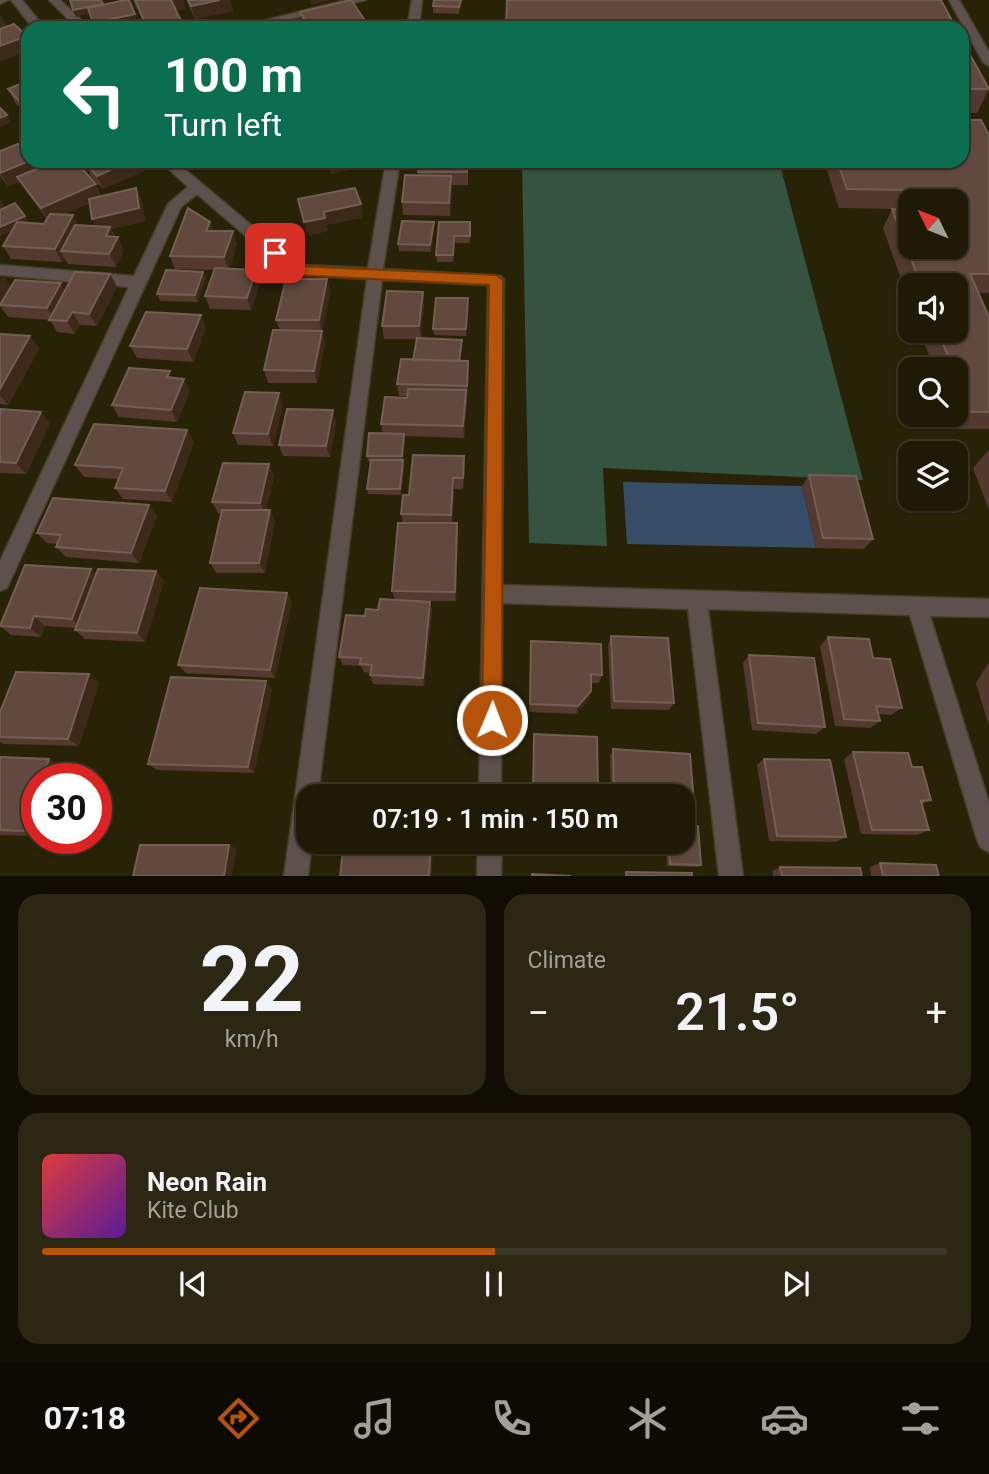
<!DOCTYPE html>
<html lang="en">
<head>
<meta charset="utf-8">
<style>
	:root { --surface:#1e1a05; --page:#2b2713; --text:#f1f3f6; --muted:#a1a19a; --line:#3c3827; --accent:#b45309 }
	body { margin:0; font-family:Roboto,sans-serif; background:var(--page); color:var(--text); height:100vh; display:flex; flex-direction:column; font-size:26px; white-space:nowrap }
	* { box-sizing:border-box; margin:0 }
	p { font-size:23px; color:var(--muted) }
	.icon { flex:none; width:38px; height:38px; fill:none; stroke:currentColor; stroke-width:2; stroke-linecap:round; stroke-linejoin:round }
	.map { position:relative; height:876px; overflow:hidden }
	.drawer { display:flex; flex-direction:column; gap:18px; padding:18px; background:#100e03; flex:1 }
	.drawer>* { flex:none }
	.guide { position:absolute; left:21px; top:21px; width:948px; height:147px; border-radius:21px; box-shadow:0 2px 5px #0004,0 0 0 2px var(--line); background:#0b6e4f; color:#fff; overflow:hidden }
	.needle { width:46px; rotate:313deg }
	.buttons { position:absolute; left:898px; top:189px; display:grid; gap:14px }
	.buttons a { display:grid; place-items:center; width:70px; height:70px; border-radius:14px; background:var(--surface); box-shadow:0 2px 5px #0004,0 0 0 2px var(--line); font-size:35px }
	.speed { position:absolute; left:21px; top:763px; display:flex; gap:14px; font-size:35px; font-weight:700; text-align:center }
	.speed>* { display:grid; place-content:center; width:91px; height:91px; border-radius:50%; background:var(--surface); box-shadow:0 2px 5px #0004,0 0 0 2px var(--line); line-height:1 }
	.speed .limit { border:10px solid #d22; background:#fff; color:#111 }
	.pin { position:absolute; display:grid; place-items:center; width:60px; height:60px; color:#fff; margin:-30px; border-radius:14px; box-shadow:0 4px 10px #0006 }
	.me { position:absolute; width:77px; margin:-38px; rotate:1deg; stroke-linejoin:round; filter:drop-shadow(0 0 5px #0008) }
	.turn { display:flex; align-items:center; gap:24px; height:147px; padding:0 28px; font-size:32px }
	.turn .icon { width:91px; height:91px; stroke-width:2.5 }
	.turn b { display:block; font-size:49px; line-height:60px }
	.big { font-size:52px; font-weight:600; line-height:1.1 }
	.drawer .tile { flex:1; display:flex; flex-direction:column; justify-content:center; gap:10px; min-width:0; padding:0 24px; border-radius:21px; background:var(--page) }
	.drawer .dial { align-items:center; gap:0 }
	.dial b { font-size:91px; line-height:1 }
	.song { display:flex; align-items:center; gap:21px }
	.cover { width:84px; height:84px; border-radius:10px; background:linear-gradient(135deg,hsl(0 70% 55%),hsl(270 70% 35%)) }
	.played { height:7px; border-radius:4px; background:linear-gradient(90deg,var(--accent) 50%,var(--line) 50%) }
	.keys { display:flex; justify-content:space-around; direction:ltr }
	.heat { display:flex; justify-content:space-between; align-items:center; font-size:38px; direction:ltr }
	.drawer .tiles { flex:1; display:grid; gap:18px; grid-template-columns:1fr 1fr }
	.tile:last-child { grid-column:span 2 }
	.trip { position:absolute; left:296px; top:784px; width:399px; height:70px; border-radius:21px; background:var(--surface); box-shadow:0 2px 5px #0004,0 0 0 2px var(--line); font-weight:600; line-height:70px; text-align:center }
	.tab-bar { display:flex; height:112px; justify-content:space-around; align-items:center; background:#0c0a02; color:var(--muted) }
	.tab-bar .icon { width:49px; height:49px }
	.tab-bar .selected { color:var(--accent) }
	.tab-bar b { font-size:32px; color:var(--text) }
	.map>svg:first-child { display:block }
	.green { fill:#345340 }
	.water { fill:#374c66 }
	.lines { fill:none; stroke-linecap:round; stroke-linejoin:round }
	.minor-casing { stroke:#443e25; stroke-width:3 }
	.minor { fill:#5e514d; fill-rule:evenodd }
	.wall { fill:#533930; fill-rule:evenodd }
	.shaded-wall { fill:#3c2919 }
	.building { fill:#614940; stroke:#735e54; stroke-width:2 }
	.route { fill:#b45309; stroke:#753606; stroke-width:2 }
</style>
</head>
<body>
<div class="map">
<svg width="989" height="876" viewBox="0 0 989 876">
	<rect width="100%" height="100%" fill="#282207"/>
	<path class="green" d="M522,161H779L863,480L603,468L607,546L529,543Z"/>
	<path class="water" d="M623,482L802,486L816,548L627,544Z"/>
	<g class="lines">
		<defs>
			<path id="minor" d="M0,0H8L0,4Z
				M11,0H22L45,28H33Z
				M49,0H60L90,28H77Z
				M347,0H366L255,28H234Z
				M412,0H422L419,28H407Z
				M949,0H959L989,52V66L983,62Z
				M160,161H175L299,265L368,268L386,161H400L383,269L501,276L504,280L502,585L989,599V617L930,616L989,803V852L981,848L977,840L910,615L708,609L743,876H719L688,609L502,603L501,796H479L488,285L382,280L318,796H308V842H312L308,876H284L367,279L290,274L197,194L181,207L7,588L0,591V561L129,287L0,275V265L134,276L168,204L188,187Z
				M478,842H502L501,876H477Z"/>
		</defs>
		<use href="#minor" class="minor-casing"/>
		<use href="#minor" class="minor"/>
	</g>
	<path class="wall" d="M186,0H230L233,11L195,19Z
		M462,0L459,14L433,13V6Z
		M300,12L370,28H304L302,25Z
		M962,40L989,89L977,113H962Z
		M28,81V117L15,102L8,89Z
		M989,135V293H978L989,317V429H955L950,415H956V369H934L920,331H956V285H910V304L883,228L892,209H897L839,208L824,161H962ZM910,201H956L910,247Z
		M0,151L101,196L136,188L142,202L145,221L111,229L124,250L116,267L68,264L64,258L62,262L11,259L3,246L13,230L0,236L6,207L29,223L44,224L47,219L25,190L20,182L8,186L0,176ZM90,203L95,226L78,225L63,215Z
		M75,161H144L148,169L103,189L90,175L89,171L85,172Z
		M326,161H375V163L332,174Z
		M419,161H468V185H452L450,216L403,215L402,202L418,175Z
		M210,222L213,231L237,244L229,269L256,270L260,283L251,310L210,309L205,296L214,270L175,269L170,256Z
		M470,222V243H455L453,262H437L436,255Z
		M434,228L431,252L399,251L398,244Z
		M203,272L206,278L198,302L160,301L157,294Z
		M110,274L117,287L97,326L80,325L75,334L57,332L50,320L8,317L0,306L11,286L65,290Z
		M327,279L330,292L322,333L325,343L317,383H268L264,370L280,330L276,320Z
		M423,292L424,305L421,338L462,347L460,361H468L469,374L464,438L405,436L403,461L404,466L401,495L368,494L367,489L370,462H368L367,456L383,433L381,424L407,398V396H399L397,384L413,360L416,339H384L382,326Z
		M468,298L466,336L434,335L433,329Z
		M206,328L193,362L137,358L130,346Z
		M0,334L30,336L39,349L8,405L0,404Z
		M173,378L184,379L190,391L177,422L119,417L112,405Z
		M283,405L273,446L238,445L233,433Z
		M0,409L50,424L26,474L0,473Z
		M336,422L330,457L283,456L279,445Z
		M187,430L194,442L172,502L123,499L115,488L119,479L84,477L75,465Z
		M988,451H989V510L973,468Z
		M269,464L274,476L266,510L275,521L265,573H216L210,563L221,513H218L212,502Z
		M465,467L463,489H454L452,523L458,533L456,601H414L430,602L432,611L424,686L373,684L370,675L371,673L364,672L361,666L343,665L339,657L365,616L395,600L392,591L403,523L401,514L409,495Z
		M809,475L873,539L864,549L816,548L802,486Z
		M149,505L157,516L139,563L66,557L56,547L57,544L47,543L37,533Z
		M91,569L96,574L156,571L164,581L145,642L85,639L75,630L76,628L45,626L41,637L11,635L0,626Z
		M287,593L292,602L275,678L186,673L178,665Z
		M611,636L674,703L669,710L611,709L608,645Z
		M828,637L873,658L902,708L891,715L878,714L880,721L870,728L835,726L820,646Z
		M531,641L602,675L599,683H591V691L589,699L576,714L529,712Z
		M749,655L825,727L816,734L752,730L743,663Z
		M989,662V723H988L976,683Z
		M89,674L99,683L79,746L4,744L0,742V712Z
		M272,689L254,773L157,770L148,764Z
		M534,734L598,796H532Z
		M613,749L690,754L695,816L689,821H682V796H611L610,756Z
		M853,752L912,767L931,800L922,804L929,830L917,835L861,834L844,759Z
		M0,757L49,759L60,765L56,779H37V836L0,835Z
		M764,759L846,837L836,842L769,841L757,765Z
		M665,842H682L701,865L698,867L667,866Z
		M880,863L939,876H871L870,867Z
		M780,867L862,876H773L772,871Z"/>
	<path class="shaded-wall" d="M132,0H135L138,9H136Z
		M171,0H183L186,9L174,11Z
		M220,0H230L233,11L195,19L191,6Z
		M310,0H331L311,5Z
		M103,4L105,10L76,17L73,10Z
		M135,14L139,27L134,28H95L93,23Z
		M0,15H1L8,28L0,31Z
		M182,23L183,28H161Z
		M27,36L28,38V51L0,62V46Z
		M7,115L11,122L0,127V118Z
		M29,161H67L17,177L20,182L8,186L0,173Z
		M130,161H144L148,169L103,189L97,176Z
		M329,161H375V163L332,174Z
		M85,164L89,171L85,172L82,165Z
		M451,176L452,189L450,216L449,203Z
		M96,184L102,198L49,221L41,208Z
		M136,188L142,202L145,221L111,229L116,239L118,237L124,250L116,267L92,219Z
		M0,200H1L9,213L0,217Z
		M361,204L363,218L327,225L328,231L308,236L304,222L324,212Z
		M73,215L80,228L61,251L64,258L62,262L55,249Z
		M25,216L29,223L0,236V227Z
		M210,222L215,235L206,231Z
		M434,222V228L431,252L430,245Z
		M233,231L237,244L229,270L224,257Z
		M256,270L260,283L251,310L247,298Z
		M203,272L206,278L198,302L195,295Z
		M110,274L117,287L97,326L89,314Z
		M3,275L12,288L0,306V279Z
		M327,279L330,292L322,333L319,320Z
		M61,283L69,296L55,321L47,308Z
		M423,292L424,305L421,339L419,326Z
		M72,312L80,325L75,334L67,321Z
		M201,315L206,328L193,362L187,349Z
		M322,331L325,343L317,383L314,371Z
		M30,336L39,349L8,405L0,395V389Z
		M468,361L469,374L467,398V386Z
		M184,379L190,391L177,422L171,410Z
		M466,390V403L464,438L463,426Z
		M279,393L283,405L273,446L268,434Z
		M333,410L336,422L330,457L326,446Z
		M41,412L50,424L26,474L16,463Z
		M187,430L194,442L172,502L165,491Z
		M404,434L405,440L401,495L400,489Z
		M464,456L465,467L463,489V478Z
		M269,464L274,476L265,514L260,503Z
		M453,478L454,489L452,526L451,515Z
		M149,505L157,516L139,563L131,553Z
		M270,510L275,521L265,573L259,563Z
		M457,523L458,533L456,601L455,592Z
		M91,569L100,579L82,628L72,619Z
		M156,571L164,581L145,642L137,633Z
		M287,593L292,602L275,678L270,670Z
		M430,602L432,611L424,686L423,678Z
		M34,616L45,626L41,637L30,628Z
		M89,674L99,683L79,746L68,739Z
		M266,681L272,689L254,773L248,767Z
		M591,691L589,699L576,714L578,706Z
		M49,759L60,765L56,779H42Z
		M37,794V836L24,831Z
		M431,842H433L432,876H429Z
		M229,845L237,849L232,876H224Z"/>
	<path class="building" d="M70,0H101L103,4L73,10Z
		M125,0H129L135,14L93,23L88,8Z
		M135,0H171L182,23L161,28H147Z
		M188,0H220L191,6Z
		M351,0L370,28H310L300,12Z
		M434,0H461L459,7L433,6Z
		M507,0H941L956,28H506Z
		M14,24L27,36L0,46V29Z
		M243,24L244,28H226Z
		M962,40L989,89H962Z
		M28,81V111L8,89Z
		M0,108L7,115L0,118Z
		M962,120H981L989,135V274H970L989,317V412H969L956,376V369H953L938,331H956V285H921L892,209L910,210V247H956V201H911L906,190L847,189L837,161H962Z
		M28,140V161H29L0,173V151Z
		M56,161H75L96,184L41,208L17,177Z
		M78,161H85V164L82,165Z
		M84,161H130L97,176Z
		M419,161H468L467,172H418Z
		M405,175L451,176L449,203L402,202Z
		M136,188L139,208L92,219L89,199Z
		M355,188L361,204L324,212L325,218L304,222L298,199Z
		M15,203L25,216L0,227V210Z
		M188,208L210,222L206,231H233L224,257L170,256Z
		M50,214L73,215L55,249L3,246L17,222L44,224Z
		M402,221L434,222L430,245L398,244Z
		M439,222H470V236H454L453,255H436Z
		M75,225L110,227L106,236L118,237L109,254L61,251Z
		M215,268L256,270L247,298L205,296Z
		M166,270L203,272L195,295L157,294Z
		M75,272L110,274L89,314L72,312L67,321L49,320Z
		M286,279H327L319,320H276Z
		M15,280L61,283L47,308L0,305Z
		M387,291L423,292L419,326H382Z
		M436,298H468L466,329H433Z
		M146,312L201,315L187,349L130,346Z
		M273,330L322,331L314,371L264,370Z
		M0,334L30,336L0,389Z
		M417,338L462,340L459,361L413,360Z
		M401,359L468,361L467,386L397,384Z
		M129,368L170,371L167,377L184,379L171,410L112,405Z
		M408,389L466,390L463,426L381,424L385,397L407,398Z
		M245,392L279,393L268,434L233,433Z
		M0,409L41,412L16,463L0,462Z
		M287,409L333,410L326,446L279,445Z
		M94,424L187,430L165,491L115,488L123,468L75,465Z
		M369,433L404,434L402,456H367Z
		M413,455L464,456L463,478H453L451,515L401,514L403,495H409Z
		M371,460H403L400,489H367Z
		M223,463L269,464L260,503L212,502Z
		M809,475L856,476L873,539L823,538Z
		M53,498L149,505L131,553L56,547L61,535L37,533Z
		M222,510H270L259,563H210Z
		M398,523H457L455,592L392,591Z
		M25,565L91,569L72,619L34,616L30,628L0,626Z
		M98,569L156,571L137,633L75,630Z
		M200,588L287,593L270,670L178,665Z
		M380,599L430,602L423,678L370,675L372,665L360,664L361,658L339,657L346,615L365,616L366,609L378,610Z
		M611,636L668,638L674,703L614,701Z
		M828,637L869,639L873,658L890,659L902,708L876,706L880,721L844,719Z
		M531,641L601,644L602,675L591,674V691L578,706L530,704Z
		M749,655L814,658L825,727L758,723Z
		M16,672L89,674L68,739L0,737V712Z
		M171,677L266,681L248,767L148,764Z
		M534,734L597,737L598,796H533Z
		M613,749L690,754L695,816L682,815V796H614Z
		M853,752L908,753L912,767H922L931,800L921,801L929,830H872Z
		M0,757L49,759L42,779H37V794L24,831L0,830Z
		M764,759L830,760L846,837L777,836Z
		M350,790L433,792V796H349Z
		M682,825L698,826L701,865L670,864L668,842H682Z
		M344,842H431L429,876H340Z
		M140,845H229L224,876H133Z
		M880,863L936,865L939,876H883Z
		M780,867L860,868L862,876H782Z
		M626,872L692,873V876H626Z
		M532,874L571,876H532Z"/>
	<path class="route" d="M275,249L298,266L496,275L503,280L502,720L499,727L492,730L485,727L482,720L489,285L295,275L270,257L268,253Z"/>
</svg>
<div class="buttons">
<a><svg class="needle" viewBox="-14 -14 28 28"><path d="M0-13l5 13h-10z" fill="#e53935"/><path d="M0 13l5-13h-10z" fill="#a1a19a"/></svg></a>
<a><svg class="icon" aria-label="sound" viewBox="0 0 24 24"><path d="M4 9h4l5-4v14l-5-4H4zM17 9q2 3 0 6"/></svg></a>
<a><svg class="icon" aria-label="search" viewBox="0 0 24 24"><circle cx="10" cy="10" r="6"/><path d="M15 15l6 6"/></svg></a>
<a><svg class="icon" aria-label="layers" viewBox="0 0 24 24"><path d="M12 4l9 5-9 5-9-5zM3 14l9 5 9-5"/></svg></a>
</div>
<div class="speed"><div class="limit">30</div></div>
<div class="pin" style="left:275px;top:253px;background:#d93025"><svg class="icon" aria-label="arrive" viewBox="0 0 24 24"><path d="M6 21V4h12l-3 4 3 4H6"/></svg></div>
<svg class="me" style="left:492px;top:720px" viewBox="-20 -20 40 40"><circle r="17" fill="#b45309" stroke="#fff" stroke-width="3"/><path d="M0-11L8 9 0 5-8 9z" fill="#fff"/></svg>
<div class="trip">07:19 · 1 min · 150 m</div>
<div class="guide">
<div class="turn"><svg class="icon" aria-label="left" viewBox="0 0 24 24"><path d="M17 20v-9H6M10 6l-5 5 5 5"/></svg><div><b>100 m</b>Turn left</div></div>
</div>
</div>
<section class="drawer">
<div class="tiles">
<div class="tile dial"><b>22</b><p>km/h</p></div>
<div class="tile"><p>Climate</p>
<div class="heat"><a>−</a><b class="big">21.5°</b><a>+</a></div>
</div>
<div class="tile">
<div class="song"><i class="cover"></i><div><b>Neon Rain</b><p>Kite Club</p></div></div>
<div class="played"></div>
<div class="keys"><svg class="icon" aria-label="previous" viewBox="0 0 24 24"><path d="M18 5L8 12l10 7zM5 5v14"/></svg><svg class="icon" aria-label="pause" viewBox="0 0 24 24"><path d="M8 5v14M16 5v14"/></svg><svg class="icon" aria-label="next" viewBox="0 0 24 24"><path d="M6 5l10 7-10 7zM19 5v14"/></svg></div>
</div>
</div>
</section>
<nav class="tab-bar">
<b>07:18</b>
<svg class="icon selected" aria-label="directions" viewBox="0 0 24 24"><path d="M12 3l9 9-9 9-9-9zM9 14v-3h6M13 9l2 2-2 2"/></svg>
<svg class="icon" aria-label="music" viewBox="0 0 24 24"><path d="M9 18V5l10-2v13"/><circle cx="6" cy="18" r="3"/><circle cx="16" cy="16" r="3"/></svg>
<svg class="icon" aria-label="phone" viewBox="0 0 24 24"><path d="M5 4h4l2 5-3 2q2 4 5 5l2-3 5 2v4C11 20 4 13 5 4z"/></svg>
<svg class="icon" aria-label="climate" viewBox="0 0 24 24"><path d="M12 3v18M4 7l16 10M4 17L20 7"/></svg>
<svg class="icon" aria-label="car" viewBox="0 0 24 24"><path d="M5 17H2v-5l4-1 3-4h7l3 4 3 1v5h-3M9 17h6M6 11h13"/><circle cx="7" cy="17" r="2"/><circle cx="17" cy="17" r="2"/></svg>
<svg class="icon" aria-label="filters" viewBox="0 0 24 24"><path d="M4 7h16M4 17h16"/><circle cx="9" cy="7" r="2"/><circle cx="15" cy="17" r="2"/></svg>
</nav>
</body>
</html>
